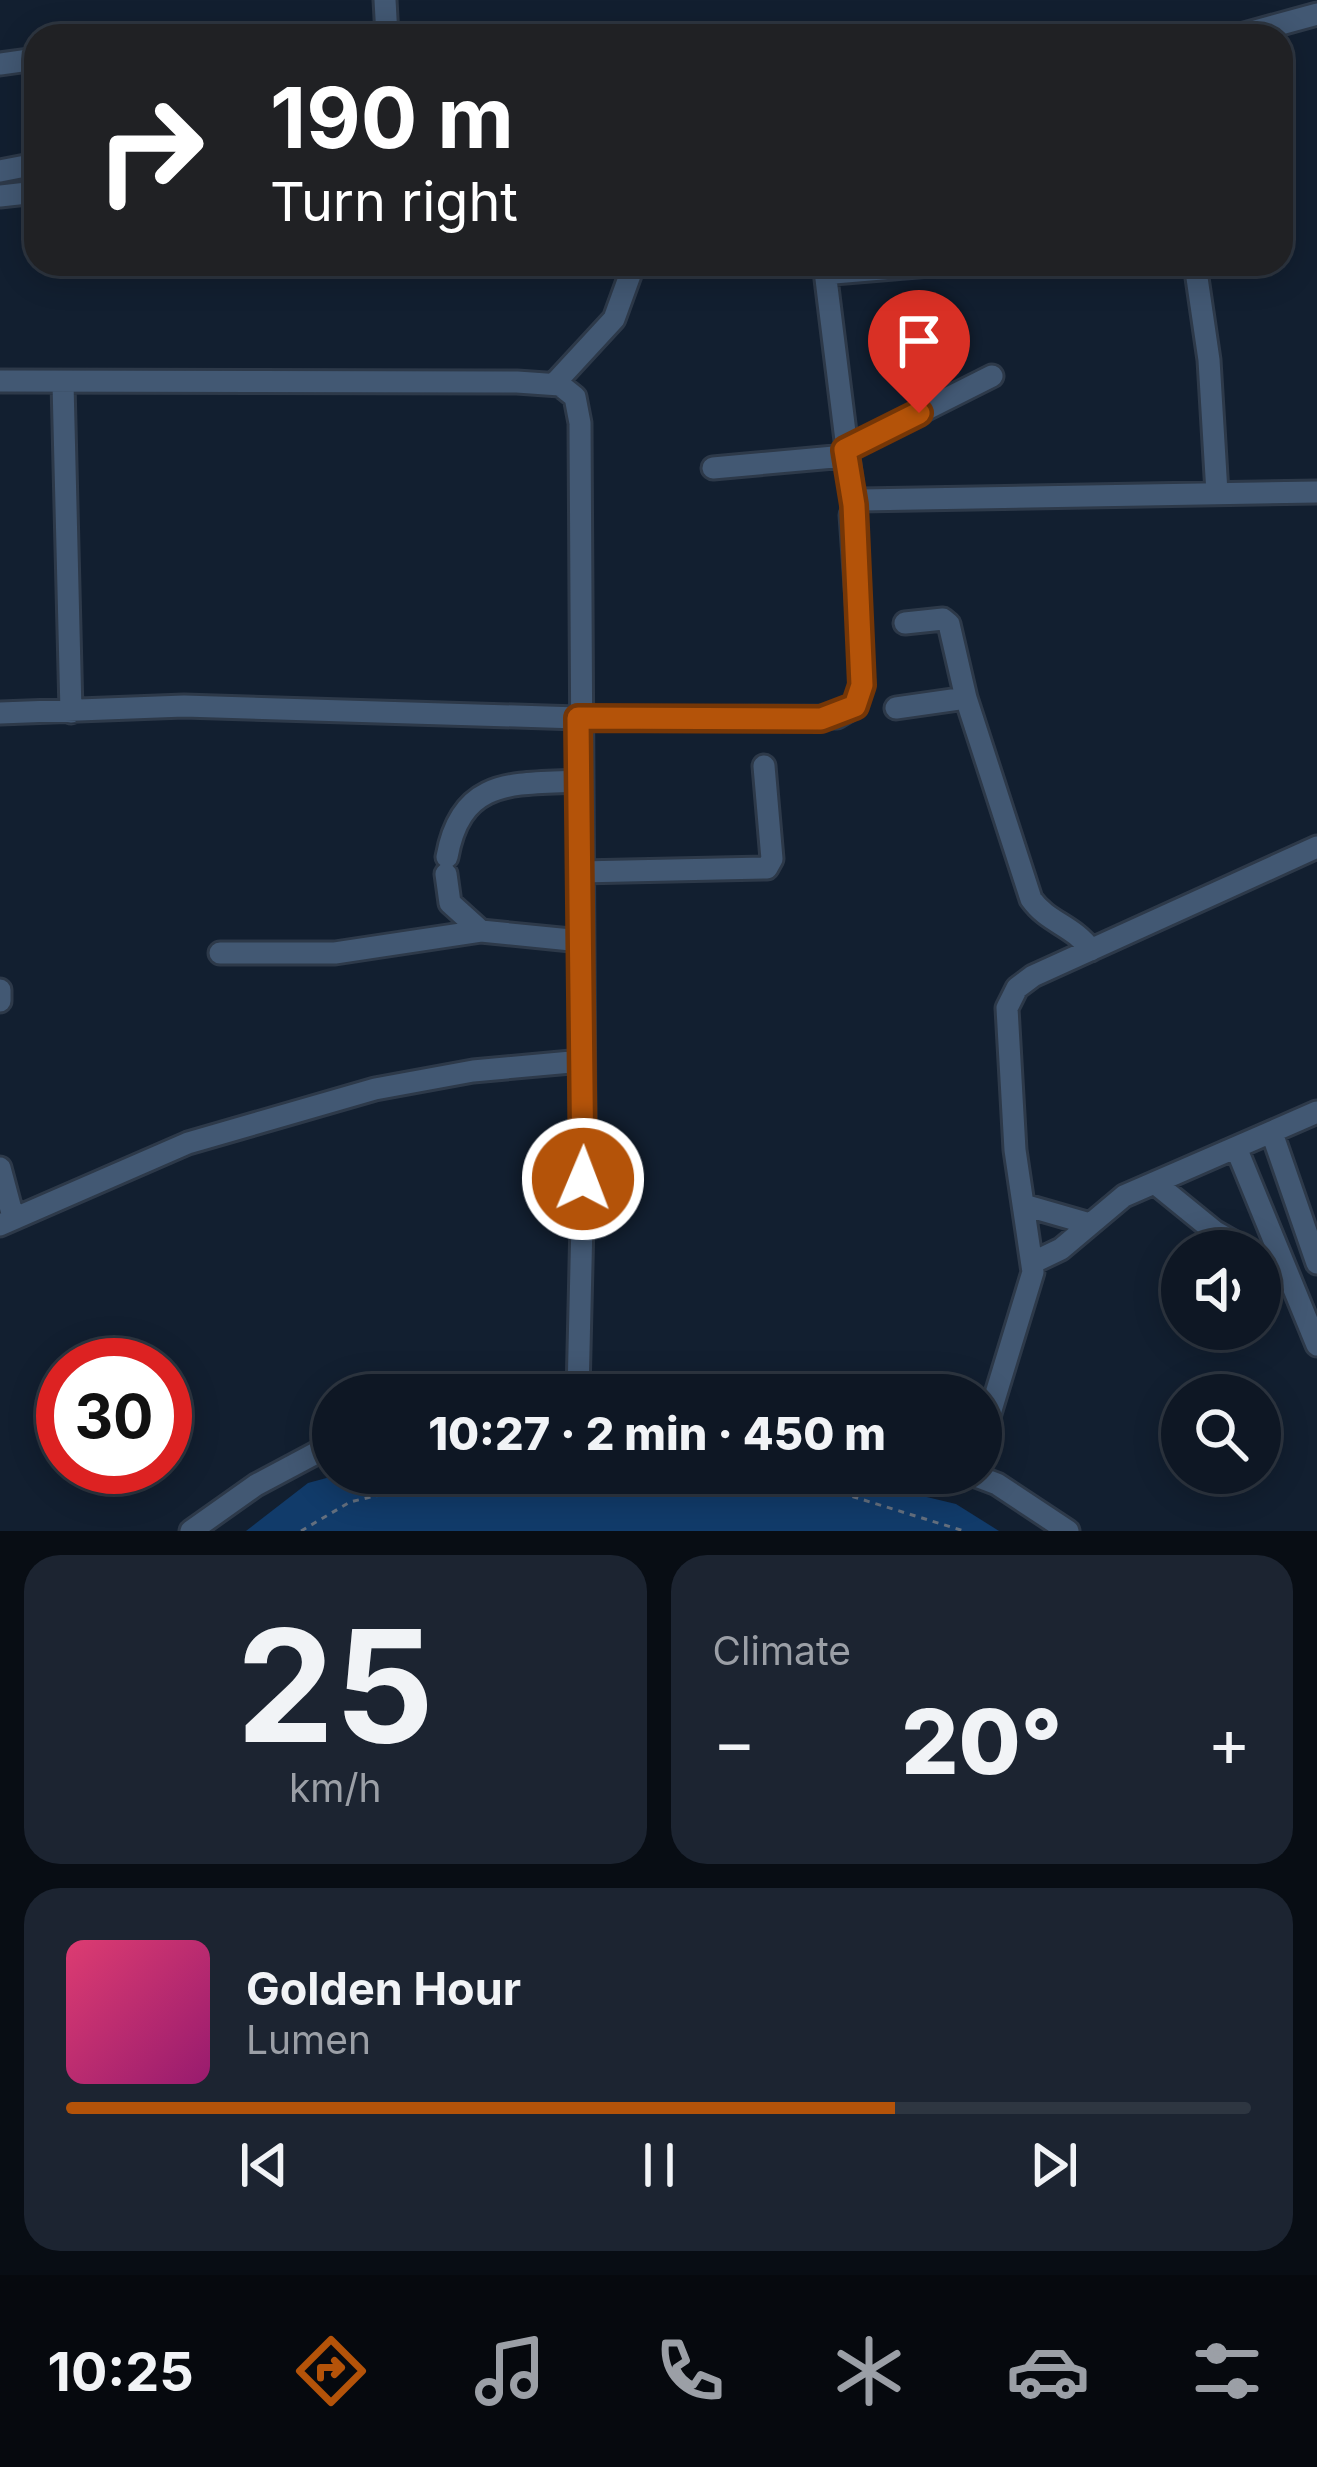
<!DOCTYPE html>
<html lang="en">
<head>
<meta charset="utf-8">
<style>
	:root { --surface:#0e1724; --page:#1c2431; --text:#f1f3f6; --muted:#9b9fa6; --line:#2e3641; --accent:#b45309 }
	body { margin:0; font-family:Inter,sans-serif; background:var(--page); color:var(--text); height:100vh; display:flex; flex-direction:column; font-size:45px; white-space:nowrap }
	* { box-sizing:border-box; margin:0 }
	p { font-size:39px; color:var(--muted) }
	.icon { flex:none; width:66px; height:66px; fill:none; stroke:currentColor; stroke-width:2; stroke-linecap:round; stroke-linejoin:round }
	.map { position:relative; height:1531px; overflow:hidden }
	.details { display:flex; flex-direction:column; gap:24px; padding:24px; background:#080d14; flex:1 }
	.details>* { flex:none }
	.top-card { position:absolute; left:24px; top:24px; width:1269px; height:252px; border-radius:36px; box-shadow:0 6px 30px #0003,0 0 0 3px var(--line); background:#202124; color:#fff; overflow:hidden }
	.buttons { position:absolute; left:1161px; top:1230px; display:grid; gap:24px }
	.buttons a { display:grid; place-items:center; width:120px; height:120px; border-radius:50%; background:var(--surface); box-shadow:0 6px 30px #0003,0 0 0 3px var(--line); font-size:60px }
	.speed { position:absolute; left:36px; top:1338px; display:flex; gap:24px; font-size:60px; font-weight:700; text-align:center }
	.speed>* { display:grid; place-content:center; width:156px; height:156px; border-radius:50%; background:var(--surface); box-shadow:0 6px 30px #0003,0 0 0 3px var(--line); line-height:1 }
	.speed .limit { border:18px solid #d22; background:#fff; color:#111 }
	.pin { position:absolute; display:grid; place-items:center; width:102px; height:102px; color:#fff; margin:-123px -51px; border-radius:50% 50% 50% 0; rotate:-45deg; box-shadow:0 0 12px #0007 }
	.pin .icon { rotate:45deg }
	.me { position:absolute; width:132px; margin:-66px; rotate:1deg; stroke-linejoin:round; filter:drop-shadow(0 0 9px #0008) }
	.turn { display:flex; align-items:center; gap:42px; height:252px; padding:0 48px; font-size:54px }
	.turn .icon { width:156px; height:156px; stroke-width:2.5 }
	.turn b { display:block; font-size:84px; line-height:102px }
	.big { font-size:90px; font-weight:800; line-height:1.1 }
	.details .tile { flex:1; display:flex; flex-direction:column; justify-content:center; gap:18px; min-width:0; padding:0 42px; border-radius:36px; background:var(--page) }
	.details .dial { align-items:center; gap:0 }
	.dial b { font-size:156px; line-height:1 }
	.song { display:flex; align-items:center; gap:36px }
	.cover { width:144px; height:144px; border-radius:18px; background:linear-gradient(135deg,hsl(340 70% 55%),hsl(320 70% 35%)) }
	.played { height:12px; border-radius:6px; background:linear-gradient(90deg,var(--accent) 70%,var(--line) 70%) }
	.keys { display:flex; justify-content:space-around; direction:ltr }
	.heat { display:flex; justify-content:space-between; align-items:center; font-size:66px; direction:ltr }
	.details .tiles { flex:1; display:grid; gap:24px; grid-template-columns:1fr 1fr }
	.tile:last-child { grid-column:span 2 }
	.trip { position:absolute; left:312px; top:1374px; width:690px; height:120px; border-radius:60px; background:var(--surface); box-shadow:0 6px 30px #0003,0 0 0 3px var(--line); font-weight:800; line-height:120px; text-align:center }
	.tab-bar { display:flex; height:192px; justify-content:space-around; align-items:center; background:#06090e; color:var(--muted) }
	.tab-bar .icon { width:84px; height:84px }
	.tab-bar .current { color:var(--accent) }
	.tab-bar b { font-size:54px; color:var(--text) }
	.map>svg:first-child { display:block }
	.green { fill:#113b6a }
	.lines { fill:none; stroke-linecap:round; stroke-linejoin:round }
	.minor-casing { stroke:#2d3949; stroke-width:27 }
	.path { stroke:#646f7e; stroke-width:3; stroke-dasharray:6 6; stroke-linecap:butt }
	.minor { stroke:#425873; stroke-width:21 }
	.route-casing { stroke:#753606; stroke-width:30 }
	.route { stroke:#b45309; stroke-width:21 }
</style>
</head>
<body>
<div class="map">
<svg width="1317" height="1531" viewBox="0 0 1317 1531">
	<rect width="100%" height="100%" fill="#121f30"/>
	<path class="green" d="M345,1473H826L956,1504L999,1531H246L308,1483Z"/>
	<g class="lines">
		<defs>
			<path id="minor" d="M385,0L387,36
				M1113,36H1154
				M1237,36L1317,14
				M0,64L36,59
				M0,171L36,164
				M0,196L36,192
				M1195,264L1209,360L1217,493
				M0,381L517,382L560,385L575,397L580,423L584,1136L578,1393
				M63,383L71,712
				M554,384L614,319L634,264
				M845,450L992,376
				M713,468L845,456
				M854,505L826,279L834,273L941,264
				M905,623L943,619L949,624L966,698L1031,899C1048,923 1073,925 1091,950
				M896,708L966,698
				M0,713L184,706L578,718L837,717L855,706L863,685L851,515L860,500L1317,492
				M447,857C461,778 512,784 578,781
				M580,872L767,868L772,859L764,766
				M446,874L450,903L481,931L581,941
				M220,953H335L481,931
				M0,990V1001
				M1272,1133L1317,1263
				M1237,1150L1317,1345
				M0,1168L13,1217
				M1155,1183L1214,1231L1249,1251
				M1024,1205L1090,1224
				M0,1225L188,1143L375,1089L473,1071L582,1061
				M1032,1263L1061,1249L1124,1196L1317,1112
				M981,1443L1033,1272L1015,1150L1007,1008L1017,988L1033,976L1317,847
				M968,1473L997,1484L1068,1531
				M191,1531L256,1485L333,1444"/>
		</defs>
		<use href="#minor" class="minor-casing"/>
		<path class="path" d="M747,1473L854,1497L964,1531
			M301,1531L350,1502L472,1473"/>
		<use href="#minor" class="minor"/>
	</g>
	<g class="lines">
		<defs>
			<path id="route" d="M583,1179L578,718L821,719L855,706L862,685L854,505L845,450L919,413"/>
		</defs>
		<use href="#route" class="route-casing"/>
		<use href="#route" class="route"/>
	</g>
</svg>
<div class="buttons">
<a><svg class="icon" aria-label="sound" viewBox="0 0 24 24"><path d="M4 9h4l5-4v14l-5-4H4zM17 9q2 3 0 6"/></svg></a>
<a><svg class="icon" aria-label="search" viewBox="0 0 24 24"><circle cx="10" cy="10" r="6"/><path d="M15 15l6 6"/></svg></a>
</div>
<div class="speed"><div class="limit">30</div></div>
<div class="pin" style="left:919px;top:413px;background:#d93025"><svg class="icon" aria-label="arrive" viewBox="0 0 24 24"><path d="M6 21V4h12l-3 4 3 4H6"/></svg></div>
<svg class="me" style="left:583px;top:1179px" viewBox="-20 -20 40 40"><circle r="17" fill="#b45309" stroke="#fff" stroke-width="3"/><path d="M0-11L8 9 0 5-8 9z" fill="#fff"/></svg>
<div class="trip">10:27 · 2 min · 450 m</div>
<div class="top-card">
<div class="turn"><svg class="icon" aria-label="right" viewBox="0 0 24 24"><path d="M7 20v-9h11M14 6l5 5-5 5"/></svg><div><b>190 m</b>Turn right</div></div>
</div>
</div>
<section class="details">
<div class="tiles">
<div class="tile dial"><b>25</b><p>km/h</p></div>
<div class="tile"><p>Climate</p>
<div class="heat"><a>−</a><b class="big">20°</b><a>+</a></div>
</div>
<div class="tile">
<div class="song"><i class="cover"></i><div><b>Golden Hour</b><p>Lumen</p></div></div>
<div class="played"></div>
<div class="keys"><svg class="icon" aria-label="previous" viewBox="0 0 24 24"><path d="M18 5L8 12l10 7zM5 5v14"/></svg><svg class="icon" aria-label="pause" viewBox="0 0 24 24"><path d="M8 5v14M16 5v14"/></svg><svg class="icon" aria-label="next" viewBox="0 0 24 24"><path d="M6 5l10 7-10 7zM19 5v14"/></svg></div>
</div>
</div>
</section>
<nav class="tab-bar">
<b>10:25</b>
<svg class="icon current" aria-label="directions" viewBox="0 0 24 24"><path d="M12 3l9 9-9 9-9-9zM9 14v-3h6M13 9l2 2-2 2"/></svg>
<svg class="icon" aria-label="music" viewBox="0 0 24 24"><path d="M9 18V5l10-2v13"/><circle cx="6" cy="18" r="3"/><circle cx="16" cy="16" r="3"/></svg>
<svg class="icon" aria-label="phone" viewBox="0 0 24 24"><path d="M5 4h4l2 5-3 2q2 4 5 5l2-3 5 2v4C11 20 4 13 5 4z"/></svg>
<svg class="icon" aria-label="climate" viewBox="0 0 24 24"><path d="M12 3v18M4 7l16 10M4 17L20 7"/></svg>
<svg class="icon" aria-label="car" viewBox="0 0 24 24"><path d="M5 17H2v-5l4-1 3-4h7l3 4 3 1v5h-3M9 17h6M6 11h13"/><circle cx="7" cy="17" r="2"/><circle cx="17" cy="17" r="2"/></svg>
<svg class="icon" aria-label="filters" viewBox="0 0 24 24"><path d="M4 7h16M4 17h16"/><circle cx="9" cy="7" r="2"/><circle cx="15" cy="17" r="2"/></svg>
</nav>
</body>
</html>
